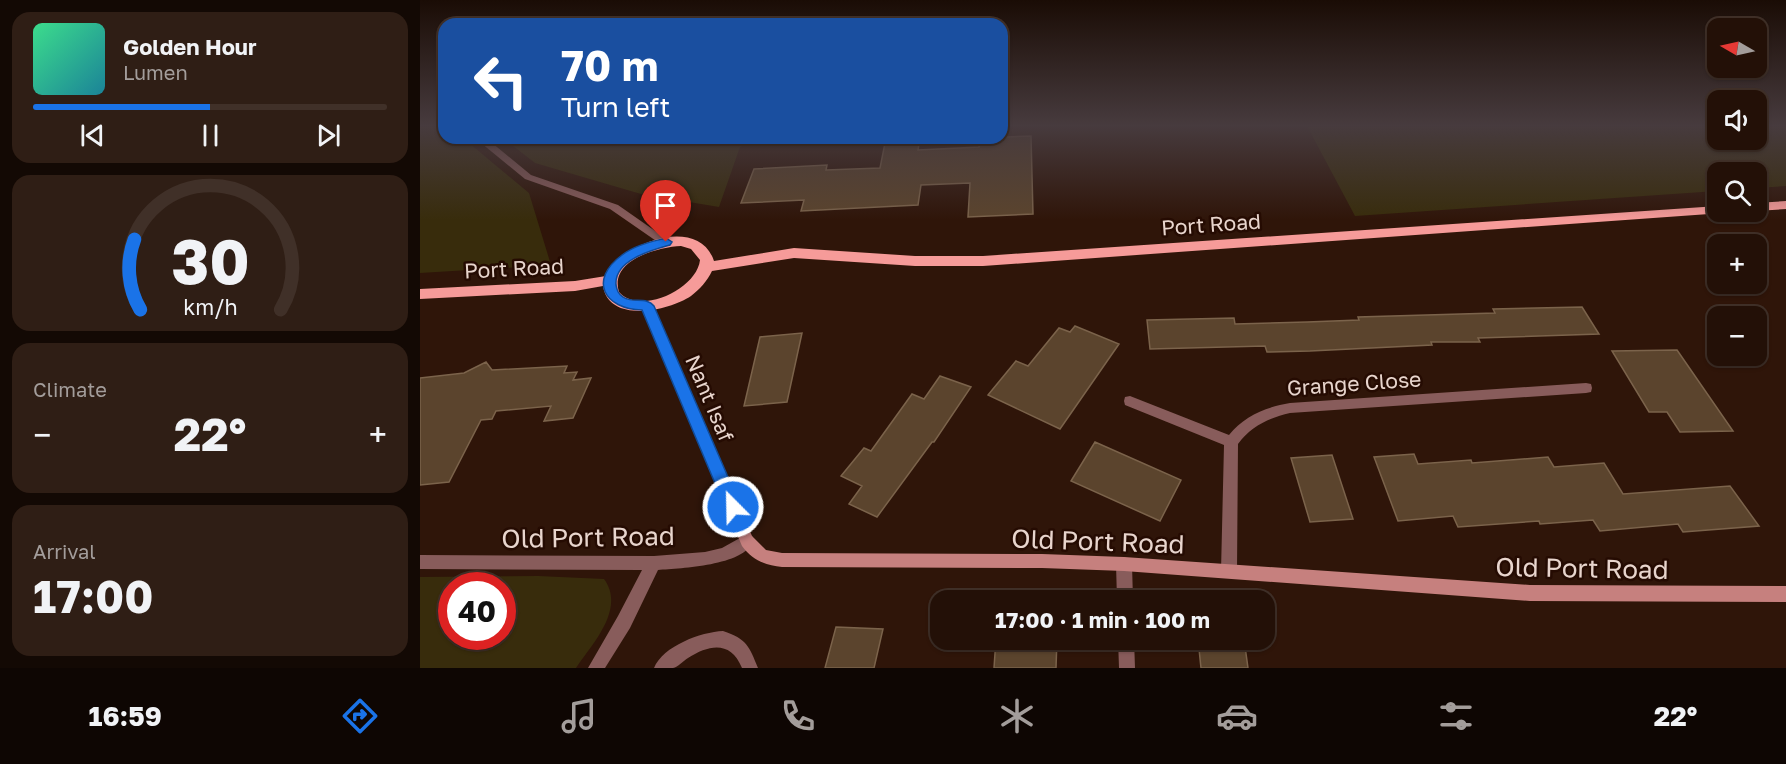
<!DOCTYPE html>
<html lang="en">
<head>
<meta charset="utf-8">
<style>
	:root { --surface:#231007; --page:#2f1e15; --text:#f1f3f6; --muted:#a39d9b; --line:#403028; --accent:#1a73e8 }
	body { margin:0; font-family:"Golos Text",sans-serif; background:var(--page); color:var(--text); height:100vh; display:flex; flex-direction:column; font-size:22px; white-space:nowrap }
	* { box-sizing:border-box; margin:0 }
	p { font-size:20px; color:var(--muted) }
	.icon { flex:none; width:33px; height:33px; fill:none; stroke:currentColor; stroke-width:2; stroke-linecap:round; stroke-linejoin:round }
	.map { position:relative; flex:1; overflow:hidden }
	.details { display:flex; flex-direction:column; gap:12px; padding:12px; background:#130904; width:420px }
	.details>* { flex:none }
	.banner { position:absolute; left:18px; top:18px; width:570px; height:126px; border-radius:18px; box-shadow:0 2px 4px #0004,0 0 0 2px var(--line); background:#1a4fa0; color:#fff; overflow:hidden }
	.needle { width:39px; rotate:279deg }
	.buttons { position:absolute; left:1287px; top:18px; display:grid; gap:12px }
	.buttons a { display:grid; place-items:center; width:60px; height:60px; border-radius:12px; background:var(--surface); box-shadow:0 2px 4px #0004,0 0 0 2px var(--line); font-size:30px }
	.speed { position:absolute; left:18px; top:572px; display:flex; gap:12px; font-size:30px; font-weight:700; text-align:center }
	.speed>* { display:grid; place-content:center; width:78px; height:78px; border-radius:50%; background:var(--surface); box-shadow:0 2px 4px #0004,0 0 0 2px var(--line); line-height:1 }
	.speed .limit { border:9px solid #d22; background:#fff; color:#111 }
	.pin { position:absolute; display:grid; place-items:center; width:51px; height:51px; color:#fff; margin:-62px -26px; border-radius:50% 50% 50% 0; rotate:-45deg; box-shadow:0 0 6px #0007 }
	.pin .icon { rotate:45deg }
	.me { position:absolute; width:66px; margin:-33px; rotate:337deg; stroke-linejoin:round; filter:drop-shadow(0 0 4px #0008) }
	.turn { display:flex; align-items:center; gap:21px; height:126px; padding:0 24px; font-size:27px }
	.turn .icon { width:78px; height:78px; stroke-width:2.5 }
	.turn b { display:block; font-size:42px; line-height:51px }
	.big { font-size:45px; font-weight:700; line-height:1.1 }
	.details .card { flex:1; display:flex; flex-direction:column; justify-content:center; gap:9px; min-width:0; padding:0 21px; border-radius:18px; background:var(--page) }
	.details .dial { align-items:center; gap:0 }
	.dial svg { height:156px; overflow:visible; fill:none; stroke:var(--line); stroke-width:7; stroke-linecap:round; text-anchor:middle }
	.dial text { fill:var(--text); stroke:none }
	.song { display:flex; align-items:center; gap:18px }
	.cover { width:72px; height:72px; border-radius:9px; background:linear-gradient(135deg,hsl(150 70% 55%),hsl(190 70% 35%)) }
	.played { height:6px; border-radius:3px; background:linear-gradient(90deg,var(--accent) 50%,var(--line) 50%) }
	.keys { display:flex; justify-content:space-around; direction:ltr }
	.heat { display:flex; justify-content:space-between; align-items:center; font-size:33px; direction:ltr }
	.trip { position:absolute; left:510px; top:590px; width:345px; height:60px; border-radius:18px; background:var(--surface); box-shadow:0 2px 4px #0004,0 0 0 2px var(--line); font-weight:700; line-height:60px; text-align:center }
	.tabs { display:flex; height:96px; justify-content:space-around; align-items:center; background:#0e0603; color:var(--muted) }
	.tabs .icon { width:42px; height:42px }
	.tabs .selected { color:var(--accent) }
	.tabs b { font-size:27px; color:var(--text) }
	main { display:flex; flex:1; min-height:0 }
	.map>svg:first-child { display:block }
	.green { fill:#382c0c; fill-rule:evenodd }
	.building { fill:#5b442d; stroke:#7b634b; stroke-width:1.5 }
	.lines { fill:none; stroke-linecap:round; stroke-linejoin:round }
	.street { fill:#885c5b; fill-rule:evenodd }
	.secondary { fill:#c6807e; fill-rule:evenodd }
	.primary { fill:#f69b99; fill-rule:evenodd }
	.route { fill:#1a73e8; stroke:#114b97; stroke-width:1.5 }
	.labels { text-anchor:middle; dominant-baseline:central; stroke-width:5; stroke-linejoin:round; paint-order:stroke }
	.street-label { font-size:21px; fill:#e8d5cd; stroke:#250b02 }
	.near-street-label { font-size:26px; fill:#e8d5cd; stroke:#250b02 }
</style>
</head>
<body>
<main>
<section class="details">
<div class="card">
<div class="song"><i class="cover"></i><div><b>Golden Hour</b><p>Lumen</p></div></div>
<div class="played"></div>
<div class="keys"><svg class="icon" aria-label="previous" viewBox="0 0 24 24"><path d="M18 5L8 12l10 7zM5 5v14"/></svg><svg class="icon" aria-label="pause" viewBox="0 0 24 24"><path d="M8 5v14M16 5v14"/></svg><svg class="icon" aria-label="next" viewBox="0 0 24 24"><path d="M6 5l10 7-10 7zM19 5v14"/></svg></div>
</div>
<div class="card dial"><svg viewBox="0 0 100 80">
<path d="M14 69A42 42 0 1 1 86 69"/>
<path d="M14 69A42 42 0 0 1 11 33" stroke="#1a73e8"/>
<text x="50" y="56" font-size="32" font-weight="700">30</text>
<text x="50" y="72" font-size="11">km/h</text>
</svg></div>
<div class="card"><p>Climate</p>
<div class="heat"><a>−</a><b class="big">22°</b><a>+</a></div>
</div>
<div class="card"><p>Arrival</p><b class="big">17:00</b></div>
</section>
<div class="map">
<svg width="1366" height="668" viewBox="0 0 1366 668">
	<rect width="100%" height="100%" fill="#2f1509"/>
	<path class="green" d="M0,126H24V138H43L109,193L131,265L0,273Z
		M887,126H1297L1298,140H1336L1337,126H1366V186L1337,188L1336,172H1298L1297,191L935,216Z
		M83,138H340L320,147L299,207L221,194L115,163Z
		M118,576L184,579C206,609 172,644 156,668H0V577ZM32,585H82V636H32Z"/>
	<path class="building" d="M611,136L613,214L548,217L550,183L501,185L498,205L381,211L384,200L321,203L334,169L407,165L406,170L460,168L466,138H500L498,150L559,147L560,138Z
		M1162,307L1179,334L1058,338L1060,342H1011L1012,345L890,351L847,352L845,346L730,349L727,320L814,318L815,324L887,322L939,320L938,317L1075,313L1073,309Z
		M655,326L699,344L640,429L568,395L596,361L608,366L639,328L650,332Z
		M382,333L367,402L324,406L340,337Z
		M1257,350L1313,431L1260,432L1247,412H1229L1192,351Z
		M66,362L72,370L147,366L144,373L157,372L153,380L171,378L153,418L124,421L131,406L76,411L72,419L61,420L29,482L0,485V378L44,373Z
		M520,376L551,387L514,442H512L457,517L429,504L442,486L421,476L444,448L451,451L492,394L504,399Z
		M675,442L761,480L740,521L651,481Z
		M994,454L998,464L1051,460L1052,463L1128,457L1134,467L1184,463L1203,494L1310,486L1339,526L1263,532L1258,524L1180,531L1173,520L1120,524L1119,521L1038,527L1033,516L978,521L954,457Z
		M912,455L933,519L890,522L871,458Z
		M580,597H638V600H580Z
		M416,627L463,629L454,668H405Z
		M576,639H637L636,668H574Z
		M778,639H824L828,668H781Z"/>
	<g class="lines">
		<path class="street" d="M55,138H66L111,175L198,205L251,242L250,245H242L190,209L105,179Z
			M1166,383L1171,384L1172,388L1171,392L1166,393L870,413C849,418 831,426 818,444L817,571L814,576L809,578L804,576L801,571L804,445L705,405L704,401L705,397L710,396L809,435C824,416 846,407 870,403Z
			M327,534L332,536L334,541C323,566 262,568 238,570L210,628L185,668H168L198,616L222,570L0,569V555L234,556L285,552L302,548Z
			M704,557L709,559L712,564L713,600H697L696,564L699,559Z
			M303,631C327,639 329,646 338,668H322C311,641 290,644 268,658C263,661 258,667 253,668C247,668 239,668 234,668C243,646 281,632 303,631Z
			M698,639H714L715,668H699Z"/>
		<path class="secondary" d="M227,302L233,306L332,536L346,550L362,553L622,554L704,557L1110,585L1366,586V602L1110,601L704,571L622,568L362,567C345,565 332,560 322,546L221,306Z"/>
		<path class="primary" d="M1366,201V209L1336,211V203Z
			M1298,206V212L1303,213L563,266H495L374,258L292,271C287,281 280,289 271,296C249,311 189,324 183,286L155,291L0,299V289L155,281L186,276C202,242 279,215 294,261L374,248L495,256H563ZM261,246L271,249L280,260C277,289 220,316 199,292C189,260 238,247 261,246Z"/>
	</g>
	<linearGradient id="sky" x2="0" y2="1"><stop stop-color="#1a0c05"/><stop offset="0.57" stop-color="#473b3e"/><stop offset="1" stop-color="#473b3e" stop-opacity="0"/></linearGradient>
	<rect width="1366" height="220" fill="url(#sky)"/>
	<path class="route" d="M246,238L252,242L250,245C232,250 194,260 196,285C197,290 198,294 203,297C212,304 227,296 234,306L321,507L319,512L313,514L307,512L305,507L222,310C184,309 168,280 202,255C215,245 231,242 246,238Z"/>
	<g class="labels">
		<g class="street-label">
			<text transform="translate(791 224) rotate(-4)">Port Road</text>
			<text transform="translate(94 268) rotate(-3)">Port Road</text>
			<text transform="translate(934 383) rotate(-4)">Grange Close</text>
			<text transform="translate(290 398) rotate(67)">Nant Isaf</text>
		</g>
		<g class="near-street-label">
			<text transform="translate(168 537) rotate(-1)">Old Port Road</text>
			<text transform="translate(678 541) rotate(2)">Old Port Road</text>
			<text transform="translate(1162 568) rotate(1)">Old Port Road</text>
		</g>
	</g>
</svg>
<div class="buttons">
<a><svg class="needle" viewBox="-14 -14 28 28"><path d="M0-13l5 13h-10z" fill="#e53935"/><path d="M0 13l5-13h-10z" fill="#a39d9b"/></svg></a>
<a><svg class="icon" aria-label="sound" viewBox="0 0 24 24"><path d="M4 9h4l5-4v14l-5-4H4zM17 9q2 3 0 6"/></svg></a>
<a><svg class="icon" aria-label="search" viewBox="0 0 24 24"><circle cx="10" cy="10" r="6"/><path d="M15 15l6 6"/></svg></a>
<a>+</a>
<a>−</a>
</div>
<div class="speed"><div class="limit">40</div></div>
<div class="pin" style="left:246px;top:242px;background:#d93025"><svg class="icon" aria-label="arrive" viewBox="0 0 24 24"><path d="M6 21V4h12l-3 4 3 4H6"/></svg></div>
<svg class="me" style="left:313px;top:507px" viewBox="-20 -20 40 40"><circle r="17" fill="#1a73e8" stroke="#fff" stroke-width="3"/><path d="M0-11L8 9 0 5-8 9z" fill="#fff"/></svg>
<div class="trip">17:00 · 1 min · 100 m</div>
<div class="banner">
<div class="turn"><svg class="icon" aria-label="left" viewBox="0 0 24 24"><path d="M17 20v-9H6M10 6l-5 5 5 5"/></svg><div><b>70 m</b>Turn left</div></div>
</div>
</div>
</main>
<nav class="tabs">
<b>16:59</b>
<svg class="icon selected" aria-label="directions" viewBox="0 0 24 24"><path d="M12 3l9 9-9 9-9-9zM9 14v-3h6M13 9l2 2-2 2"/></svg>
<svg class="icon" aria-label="music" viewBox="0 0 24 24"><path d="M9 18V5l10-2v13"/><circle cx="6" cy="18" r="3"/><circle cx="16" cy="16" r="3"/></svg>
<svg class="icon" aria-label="phone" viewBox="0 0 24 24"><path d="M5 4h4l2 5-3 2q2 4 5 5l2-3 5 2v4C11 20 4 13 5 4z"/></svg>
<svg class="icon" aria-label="climate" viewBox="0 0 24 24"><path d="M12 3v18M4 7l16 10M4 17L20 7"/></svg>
<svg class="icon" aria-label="car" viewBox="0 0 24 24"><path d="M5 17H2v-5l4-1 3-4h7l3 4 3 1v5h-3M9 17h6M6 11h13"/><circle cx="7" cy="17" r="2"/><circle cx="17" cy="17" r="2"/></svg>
<svg class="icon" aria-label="filters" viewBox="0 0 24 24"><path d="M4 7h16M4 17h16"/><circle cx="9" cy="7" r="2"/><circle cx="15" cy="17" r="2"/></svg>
<b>22°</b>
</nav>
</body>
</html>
